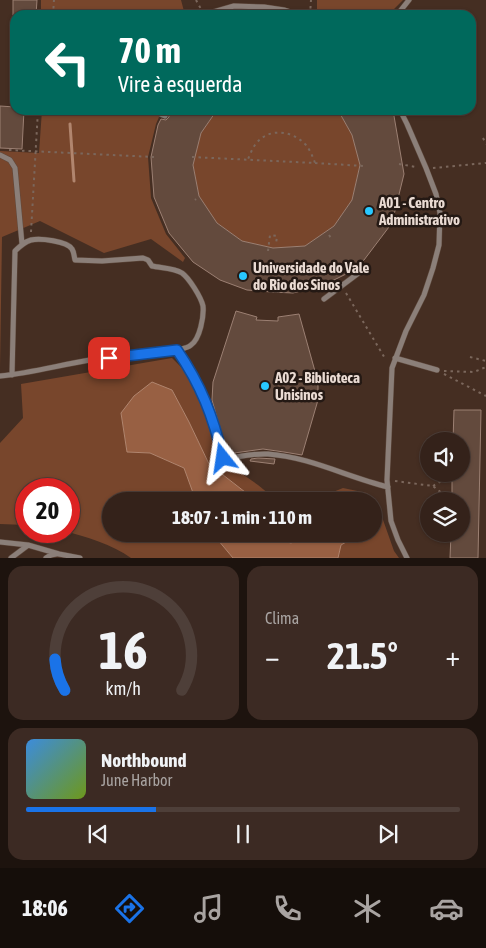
<!DOCTYPE html>
<html lang="pt">
<head>
<meta charset="utf-8">
<style>
	:root { --surface:#34221a; --page:#3c2a23; --text:#f1f3f6; --muted:#a9a4a2; --line:#4e3f39; --accent:#1a73e8 }
	body { margin:0; font-family:"Asap Condensed",sans-serif; background:var(--page); color:var(--text); height:100vh; display:flex; flex-direction:column; font-size:19px; white-space:nowrap }
	* { box-sizing:border-box; margin:0 }
	p { font-size:16px; color:var(--muted) }
	.icon { flex:none; width:28px; height:28px; fill:none; stroke:currentColor; stroke-width:2; stroke-linecap:round; stroke-linejoin:round }
	.map { position:relative; height:558px; overflow:hidden }
	.panel { display:flex; flex-direction:column; gap:8px; padding:8px; background:#1d130e; flex:1 }
	.panel>* { flex:none }
	.banner { position:absolute; left:10px; top:10px; width:466px; height:105px; border-radius:15px; box-shadow:0 1px 4px #0004,0 0 0 1px var(--line); background:#00695c; color:#fff; overflow:hidden }
	.tools { position:absolute; left:420px; top:432px; display:grid; gap:10px }
	.tools a { display:grid; place-items:center; width:50px; height:50px; border-radius:50%; background:var(--surface); box-shadow:0 1px 4px #0004,0 0 0 1px var(--line); font-size:25px }
	.speed { position:absolute; left:15px; top:478px; display:flex; gap:10px; font-size:25px; font-weight:700; text-align:center }
	.speed>* { display:grid; place-content:center; width:65px; height:65px; border-radius:50%; background:var(--surface); box-shadow:0 1px 4px #0004,0 0 0 1px var(--line); line-height:1 }
	.speed .limit { border:8px solid #d22; background:#fff; color:#111 }
	.pin { position:absolute; display:grid; place-items:center; width:42px; height:42px; color:#fff; margin:-21px; border-radius:10px; box-shadow:0 2px 8px #0006 }
	.me { position:absolute; width:55px; margin:-28px; rotate:345deg; stroke-linejoin:round; filter:drop-shadow(0 0 4px #0008) }
	.turn { display:flex; align-items:center; gap:18px; height:105px; padding:0 25px; font-size:22px }
	.turn .icon { width:65px; height:65px; stroke-width:2.5 }
	.turn b { display:block; font-size:35px; line-height:42px }
	.big { font-size:38px; font-weight:700; line-height:1.1 }
	.panel .card { flex:1; display:flex; flex-direction:column; justify-content:center; gap:8px; min-width:0; padding:0 18px; border-radius:15px; background:var(--page) }
	.panel .dial { align-items:center; gap:0 }
	.dial svg { height:130px; overflow:visible; fill:none; stroke:var(--line); stroke-width:7; stroke-linecap:round; text-anchor:middle }
	.dial text { fill:var(--text); stroke:none }
	.song { display:flex; align-items:center; gap:15px }
	.cover { width:60px; height:60px; border-radius:8px; background:linear-gradient(135deg,hsl(210 70% 55%),hsl(80 70% 35%)) }
	.played { height:5px; border-radius:2px; background:linear-gradient(90deg,var(--accent) 30%,var(--line) 30%) }
	.keys { display:flex; justify-content:space-around; direction:ltr }
	.heat { display:flex; justify-content:space-between; align-items:center; font-size:28px; direction:ltr }
	.panel .tiles { flex:1; display:grid; gap:8px; grid-template-columns:1fr 1fr }
	.card:last-child { grid-column:span 2 }
	.trip { position:absolute; left:102px; top:492px; width:280px; height:50px; border-radius:25px; background:var(--surface); box-shadow:0 1px 4px #0004,0 0 0 1px var(--line); font-weight:700; line-height:50px; text-align:center }
	.menu { display:flex; height:80px; justify-content:space-around; align-items:center; background:#150e0a; color:var(--muted) }
	.menu .icon { width:35px; height:35px }
	.menu .selected { color:var(--accent) }
	.menu b { font-size:22px; color:var(--text) }
	.map>svg:first-child { display:block }
	.green { fill:#78462c }
	.water { fill:#986043; stroke:#b1856e }
	.lines { fill:none; stroke-linecap:round; stroke-linejoin:round }
	.stream { stroke:#b1856e; stroke-width:3 }
	.building { fill:#634a3d; stroke:#9c8073 }
	.service-casing { stroke:#5f4a3e; stroke-width:6 }
	.path { stroke:#7b675c; stroke-width:2; stroke-dasharray:2.5 4; stroke-linecap:butt }
	.service { stroke:#8b7f79; stroke-width:5 }
	.route-casing { stroke:#114b97; stroke-width:12 }
	.route { stroke:#1a73e8; stroke-width:9 }
	.poi-dot { fill:#28c8ff; stroke:#241914; stroke-width:2 }
	.labels { text-anchor:middle; dominant-baseline:central; stroke-width:5; stroke-linejoin:round; paint-order:stroke }
	.poi-label { font-size:15px; font-weight:bold; fill:#eadbd3; stroke:#241914; text-anchor:start }
</style>
</head>
<body>
<div class="map">
<svg width="486" height="558" viewBox="0 0 486 558">
	<rect width="100%" height="100%" fill="#452e22"/>
	<path class="green" d="M41,0H181L185,15H41Z
		M317,0H403L388,15H320L317,13Z
		M42,110H162L156,124L148,157L151,198L166,234L185,258L183,262L151,239L104,253L40,221L2,237L0,369V151L39,153Z
		M217,110H338L352,135L360,164L352,200L334,226L305,246L273,248L242,241L217,223L199,196L193,165L201,133Z
		M172,358L191,377L200,396L216,433L220,451L216,459L235,469L258,485L269,494L280,496L295,493L304,499L328,494L343,488L367,493L377,502L374,513V501H246L245,492L209,464L189,422L172,390L121,413L127,452L150,453L184,468L196,501H111V534H213L233,558H131C113,545 85,536 63,531H69V489H26V525L0,524V443L23,418L21,384Z
		M375,517H382L394,551L399,558H338L341,545L361,534H374V520Z
		M259,534H312L291,542Z"/>
	<path class="water" d="M152,382L172,390L189,422L209,464L245,492L246,501H196L184,468L150,453L127,452L121,413L134,396Z
		M213,534H257L291,543L313,534H360L341,545L338,558H233Z"/>
	<g class="lines">
		<path class="stream" d="M70,124L74,181"/>
	</g>
	<path class="building" d="M13,0H37L36,15H13Z
		M0,106L15,107V110H24L22,149L0,148Z
		M165,110H217L201,133L193,165L199,196L217,223L242,241L273,248L305,246L334,226L352,200L360,165L352,135L338,110H390L394,116L404,174L392,223L364,260L348,273L324,285L293,293L272,292L247,290L220,280L193,262L169,233L154,197L151,157L158,125L161,119L166,120L169,117V114L164,111Z
		M236,311L257,317L256,320L278,321V317L299,314L318,382V400L302,455L284,452L263,449L227,454L212,400L213,382Z
		M454,410H481L478,558H450L451,534H461V501H452V474H461V441H453Z
		M258,458L275,459L274,464L250,461L251,459Z"/>
	<g class="lines">
		<defs>
			<path id="service" d="M203,15L234,6L264,7L284,10L300,15
				M397,15L409,0
				M151,110L165,116
				M400,110L407,124L426,168L436,194L440,213L439,245L433,268L424,295L406,331L392,368L387,480L391,521L398,540L407,558
				M0,155L10,160L15,168L22,244
				M324,299L360,272
				M395,358L437,370
				M12,375L15,251C20,246 24,242 31,240C40,238 67,241 72,249C74,252 74,256 75,260L102,261L143,258L148,260L152,266C161,268 174,268 182,273C189,278 201,297 203,306C204,316 200,339 191,345C188,348 181,349 177,350
				M0,376C32,373 63,364 96,359C122,355 150,353 177,350C201,385 214,417 223,458L225,459C239,457 254,453 268,454C310,457 347,477 388,487
				M0,542L28,545L59,554L80,558
				M11,558L27,546
				M46,558L51,555L56,554"/>
		</defs>
		<use href="#service" class="service-casing"/>
		<path class="path" d="M196,0L201,9
			M53,15L54,0
			M310,15L311,0
			M14,86V95L15,97
			M483,138L486,144
			M9,150L154,157
			M192,157L315,163C313,157 310,150 306,145C292,130 268,127 255,145C252,149 250,155 248,159
			M315,163L363,166
			M399,164L416,167
			M433,168L486,163
			M195,200L196,199
			M31,232L38,110
			M329,235L331,238
			M268,251L270,235L277,236L276,244
			M323,282L331,283
			M346,293L386,360
			M470,357L486,361
			M444,371L474,372L486,367
			M444,374L486,396
			M395,481L433,486L443,494H452
			M433,486L443,480H452"/>
		<use href="#service" class="service"/>
	</g>
	<g class="lines">
		<defs>
			<path id="route" d="M109,358L177,350C201,385 213,416 223,458"/>
		</defs>
		<use href="#route" class="route-casing"/>
		<use href="#route" class="route"/>
	</g>
	<g class="poi-dot">
		<circle cx="369" cy="211" r="5"/>
		<circle cx="243" cy="276" r="5"/>
		<circle cx="265" cy="386" r="5"/>
	</g>
	<g class="labels">
		<g class="poi-label">
			<text x="379" y="202">A01 - Centro<tspan x="379" dy="17">Administrativo</tspan></text>
			<text x="253" y="267">Universidade do Vale<tspan x="253" dy="17">do Rio dos Sinos</tspan></text>
			<text x="275" y="377">A02 - Biblioteca<tspan x="275" dy="17">Unisinos</tspan></text>
		</g>
	</g>
</svg>
<div class="tools">
<a><svg class="icon" aria-label="sound" viewBox="0 0 24 24"><path d="M4 9h4l5-4v14l-5-4H4zM17 9q2 3 0 6"/></svg></a>
<a><svg class="icon" aria-label="layers" viewBox="0 0 24 24"><path d="M12 4l9 5-9 5-9-5zM3 14l9 5 9-5"/></svg></a>
</div>
<div class="speed"><div class="limit">20</div></div>
<div class="pin" style="left:109px;top:358px;background:#d93025"><svg class="icon" aria-label="arrive" viewBox="0 0 24 24"><path d="M6 21V4h12l-3 4 3 4H6"/></svg></div>
<svg class="me" style="left:223px;top:458px" viewBox="-20 -20 40 40"><path d="M0-17L14 15 0 8-14 15z" fill="#1a73e8" stroke="#fff" stroke-width="4"/></svg>
<div class="trip">18:07 · 1 min · 110 m</div>
<div class="banner">
<div class="turn"><svg class="icon" aria-label="left" viewBox="0 0 24 24"><path d="M17 20v-9H6M10 6l-5 5 5 5"/></svg><div><b>70 m</b>Vire à esquerda</div></div>
</div>
</div>
<section class="panel">
<div class="tiles">
<div class="card dial"><svg viewBox="0 0 100 80">
<path d="M14 69A42 42 0 1 1 86 69"/>
<path d="M14 69A42 42 0 0 1 8 50" stroke="#1a73e8"/>
<text x="50" y="56" font-size="32" font-weight="700">16</text>
<text x="50" y="72" font-size="11">km/h</text>
</svg></div>
<div class="card"><p>Clima</p>
<div class="heat"><a>−</a><b class="big">21.5°</b><a>+</a></div>
</div>
<div class="card">
<div class="song"><i class="cover"></i><div><b>Northbound</b><p>June Harbor</p></div></div>
<div class="played"></div>
<div class="keys"><svg class="icon" aria-label="previous" viewBox="0 0 24 24"><path d="M18 5L8 12l10 7zM5 5v14"/></svg><svg class="icon" aria-label="pause" viewBox="0 0 24 24"><path d="M8 5v14M16 5v14"/></svg><svg class="icon" aria-label="next" viewBox="0 0 24 24"><path d="M6 5l10 7-10 7zM19 5v14"/></svg></div>
</div>
</div>
</section>
<nav class="menu">
<b>18:06</b>
<svg class="icon selected" aria-label="directions" viewBox="0 0 24 24"><path d="M12 3l9 9-9 9-9-9zM9 14v-3h6M13 9l2 2-2 2"/></svg>
<svg class="icon" aria-label="music" viewBox="0 0 24 24"><path d="M9 18V5l10-2v13"/><circle cx="6" cy="18" r="3"/><circle cx="16" cy="16" r="3"/></svg>
<svg class="icon" aria-label="phone" viewBox="0 0 24 24"><path d="M5 4h4l2 5-3 2q2 4 5 5l2-3 5 2v4C11 20 4 13 5 4z"/></svg>
<svg class="icon" aria-label="climate" viewBox="0 0 24 24"><path d="M12 3v18M4 7l16 10M4 17L20 7"/></svg>
<svg class="icon" aria-label="car" viewBox="0 0 24 24"><path d="M5 17H2v-5l4-1 3-4h7l3 4 3 1v5h-3M9 17h6M6 11h13"/><circle cx="7" cy="17" r="2"/><circle cx="17" cy="17" r="2"/></svg>
</nav>
</body>
</html>
